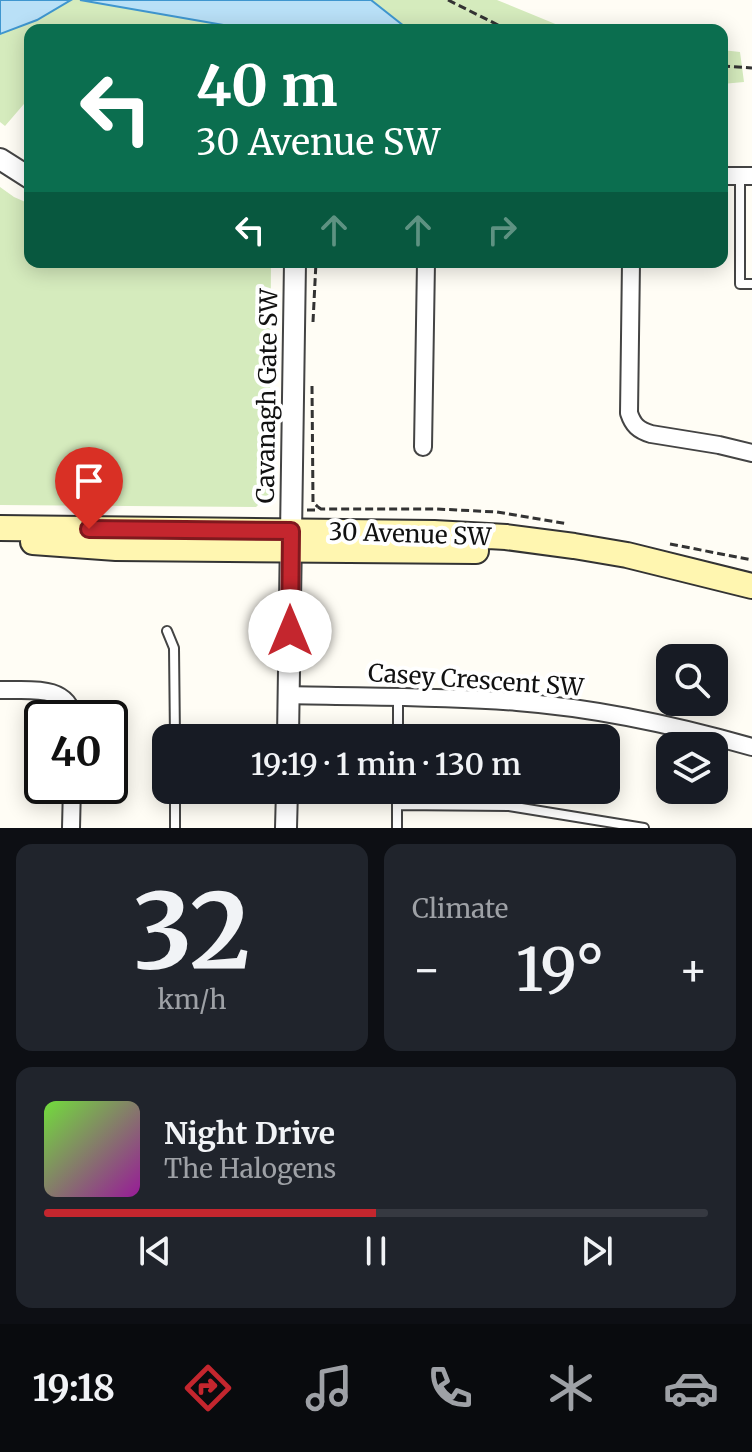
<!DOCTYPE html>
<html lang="en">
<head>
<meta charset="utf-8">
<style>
	:root { --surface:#171b24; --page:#20242c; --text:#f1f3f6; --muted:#9ea1a6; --line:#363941; --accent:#c4262e }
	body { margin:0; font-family:Merriweather,serif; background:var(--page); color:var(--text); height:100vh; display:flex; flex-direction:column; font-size:30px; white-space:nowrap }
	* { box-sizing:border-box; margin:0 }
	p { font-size:26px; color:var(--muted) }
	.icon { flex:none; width:44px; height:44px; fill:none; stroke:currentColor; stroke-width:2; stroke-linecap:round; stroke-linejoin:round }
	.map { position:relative; height:828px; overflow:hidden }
	.drawer { display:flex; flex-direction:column; gap:16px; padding:16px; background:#0d0f14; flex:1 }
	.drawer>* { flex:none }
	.guide { position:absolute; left:24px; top:24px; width:704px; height:244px; border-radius:16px; box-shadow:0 4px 20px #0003; background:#0b6e4f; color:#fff; overflow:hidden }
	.controls { position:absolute; left:656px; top:644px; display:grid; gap:16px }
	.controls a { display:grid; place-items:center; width:72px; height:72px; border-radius:16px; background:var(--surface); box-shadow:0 4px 20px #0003; font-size:40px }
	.speed { position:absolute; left:24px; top:700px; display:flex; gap:16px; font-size:40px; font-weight:700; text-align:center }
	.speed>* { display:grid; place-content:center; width:104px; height:104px; border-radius:50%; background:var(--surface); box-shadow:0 4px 20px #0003; line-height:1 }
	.speed .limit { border:4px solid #111; border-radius:12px; background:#fff; color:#111 }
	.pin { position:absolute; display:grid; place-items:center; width:68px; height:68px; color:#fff; margin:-82px -34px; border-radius:50% 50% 50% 0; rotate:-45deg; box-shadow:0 0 8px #0007 }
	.pin .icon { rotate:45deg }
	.me { position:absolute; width:88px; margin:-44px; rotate:0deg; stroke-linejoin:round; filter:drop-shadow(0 0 6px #0008) }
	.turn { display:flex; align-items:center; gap:28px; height:168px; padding:0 40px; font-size:36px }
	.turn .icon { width:104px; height:104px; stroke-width:2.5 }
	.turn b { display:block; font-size:56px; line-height:68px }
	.lanes { display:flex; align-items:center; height:76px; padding:0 40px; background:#0003; justify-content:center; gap:40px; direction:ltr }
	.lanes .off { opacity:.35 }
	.big { font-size:60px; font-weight:600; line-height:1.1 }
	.drawer .tile { flex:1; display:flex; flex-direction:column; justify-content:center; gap:12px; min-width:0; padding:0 28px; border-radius:16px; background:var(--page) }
	.drawer .dial { align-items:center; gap:0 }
	.dial b { font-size:104px; line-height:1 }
	.song { display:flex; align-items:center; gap:24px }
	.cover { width:96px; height:96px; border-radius:12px; background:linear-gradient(135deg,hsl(100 70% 55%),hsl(300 70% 35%)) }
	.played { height:8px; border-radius:4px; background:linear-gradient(90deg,var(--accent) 50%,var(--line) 50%) }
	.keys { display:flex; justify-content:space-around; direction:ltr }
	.heat { display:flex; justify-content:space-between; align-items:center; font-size:44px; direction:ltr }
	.drawer .tiles { flex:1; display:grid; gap:16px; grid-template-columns:1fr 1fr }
	.tile:last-child { grid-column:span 2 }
	.trip { position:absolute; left:152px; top:724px; width:468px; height:80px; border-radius:16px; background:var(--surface); box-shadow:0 4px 20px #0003; font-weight:600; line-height:80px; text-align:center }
	.dock { display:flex; height:128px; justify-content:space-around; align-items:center; background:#090b0e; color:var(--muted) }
	.dock .icon { width:56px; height:56px }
	.dock .selected { color:var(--accent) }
	.dock b { font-size:36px; color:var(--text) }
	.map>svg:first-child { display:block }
	.green { fill:#d5ebbd }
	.water { fill:#b9e0f7; stroke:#3f96cf; stroke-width:2 }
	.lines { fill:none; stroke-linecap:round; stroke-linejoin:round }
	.service-casing { stroke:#444; stroke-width:12 }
	.minor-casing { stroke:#444; stroke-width:20 }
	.tertiary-casing { stroke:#444; stroke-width:24 }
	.secondary-casing { stroke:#333; stroke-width:28 }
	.path { stroke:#333; stroke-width:3; stroke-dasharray:8 4; stroke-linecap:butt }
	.service { stroke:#fff; stroke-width:8 }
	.minor { stroke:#fff; stroke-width:16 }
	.tertiary { stroke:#fff; stroke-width:20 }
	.secondary { stroke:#fff6b0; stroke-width:24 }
	.route-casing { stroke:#7f191e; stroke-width:20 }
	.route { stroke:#c4262e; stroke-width:14 }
	.labels { text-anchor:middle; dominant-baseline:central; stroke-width:8; stroke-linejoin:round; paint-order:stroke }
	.street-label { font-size:24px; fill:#111; stroke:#fff }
</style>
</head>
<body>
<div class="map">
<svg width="752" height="828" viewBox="0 0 752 828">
	<rect width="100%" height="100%" fill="#fffdf5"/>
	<path class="green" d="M0,0H497L570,30H30V97L5,126L0,122Z
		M722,50L740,52L744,82L722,84Z
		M0,187L14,197L30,204V262H266L271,267L269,494L256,507L0,505Z"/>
	<path class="water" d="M0,0H71L37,20L0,34Z
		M80,0H371L409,30H235L229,26Z"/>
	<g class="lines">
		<defs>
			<path id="service" d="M740,177V284H752
				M167,631L174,648L175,738
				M398,738V697
				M175,790V828
				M397,805L509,806L644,828
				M397,828V790"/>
			<path id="minor" d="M722,176H752
				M631,262L629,413C633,425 638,430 651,434L719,445L752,453
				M423,447L426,262
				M0,690C27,691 68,683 73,718
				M289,695C365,697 441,696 517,702C596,708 675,725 752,747
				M71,828L72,786"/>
			<path id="tertiary" d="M0,159L30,178
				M288,738L295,262
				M286,828L287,790"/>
			<path id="secondary" d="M0,528L434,533L506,537L574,546L627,555L752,586
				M33,542L116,548L476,551"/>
		</defs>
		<use href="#service" class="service-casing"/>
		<use href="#minor" class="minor-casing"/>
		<use href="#tertiary" class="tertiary-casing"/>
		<use href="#secondary" class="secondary-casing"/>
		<path class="path" d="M448,0L508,30
			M722,66L752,68
			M313,322L316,262
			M312,386L313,502L318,507
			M307,510H315L318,507L321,509H437L497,512L568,524
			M670,544L752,560"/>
		<use href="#service" class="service"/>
		<use href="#minor" class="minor"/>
		<use href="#tertiary" class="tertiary"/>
		<use href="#secondary" class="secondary"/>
	</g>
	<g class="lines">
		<defs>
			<path id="route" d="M89,529L291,531L290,631"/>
		</defs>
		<use href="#route" class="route-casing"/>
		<use href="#route" class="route"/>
	</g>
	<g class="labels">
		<g class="street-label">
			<text transform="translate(267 396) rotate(-89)">Cavanagh Gate SW</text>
			<text transform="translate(410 534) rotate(2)">30 Avenue SW</text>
			<text transform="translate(476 680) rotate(4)">Casey Crescent SW</text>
		</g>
	</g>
</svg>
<div class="controls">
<a><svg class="icon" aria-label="search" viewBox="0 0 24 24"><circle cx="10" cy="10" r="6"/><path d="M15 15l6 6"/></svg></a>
<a><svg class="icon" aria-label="layers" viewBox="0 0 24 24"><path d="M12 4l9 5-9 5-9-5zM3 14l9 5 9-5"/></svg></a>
</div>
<div class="speed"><div class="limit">40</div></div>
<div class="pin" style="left:89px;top:529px;background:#d93025"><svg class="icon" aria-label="arrive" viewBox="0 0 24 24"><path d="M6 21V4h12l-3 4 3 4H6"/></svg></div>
<svg class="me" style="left:290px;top:631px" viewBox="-20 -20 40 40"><circle r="19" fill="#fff"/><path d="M0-13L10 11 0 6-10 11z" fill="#c4262e"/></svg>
<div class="trip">19:19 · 1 min · 130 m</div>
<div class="guide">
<div class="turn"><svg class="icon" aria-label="left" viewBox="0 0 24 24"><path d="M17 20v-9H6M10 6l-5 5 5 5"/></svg><div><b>40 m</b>30 Avenue SW</div></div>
<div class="lanes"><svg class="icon" aria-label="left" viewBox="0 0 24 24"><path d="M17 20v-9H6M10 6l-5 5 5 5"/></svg><svg class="icon off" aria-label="ahead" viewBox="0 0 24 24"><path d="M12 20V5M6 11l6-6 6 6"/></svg><svg class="icon off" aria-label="ahead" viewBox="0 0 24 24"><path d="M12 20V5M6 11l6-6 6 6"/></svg><svg class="icon off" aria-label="right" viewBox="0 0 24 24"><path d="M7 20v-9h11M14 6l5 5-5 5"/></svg></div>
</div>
</div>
<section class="drawer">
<div class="tiles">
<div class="tile dial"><b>32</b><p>km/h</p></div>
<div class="tile"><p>Climate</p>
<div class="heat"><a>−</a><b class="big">19°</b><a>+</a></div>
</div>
<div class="tile">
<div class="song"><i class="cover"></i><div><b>Night Drive</b><p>The Halogens</p></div></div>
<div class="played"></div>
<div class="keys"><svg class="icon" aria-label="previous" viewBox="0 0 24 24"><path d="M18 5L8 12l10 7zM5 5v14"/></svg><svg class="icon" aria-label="pause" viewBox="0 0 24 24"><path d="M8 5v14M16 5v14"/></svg><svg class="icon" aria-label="next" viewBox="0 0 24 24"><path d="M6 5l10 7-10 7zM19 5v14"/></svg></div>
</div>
</div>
</section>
<nav class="dock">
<b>19:18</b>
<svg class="icon selected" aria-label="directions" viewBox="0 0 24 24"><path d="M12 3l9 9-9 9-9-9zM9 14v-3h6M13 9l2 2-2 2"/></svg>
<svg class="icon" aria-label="music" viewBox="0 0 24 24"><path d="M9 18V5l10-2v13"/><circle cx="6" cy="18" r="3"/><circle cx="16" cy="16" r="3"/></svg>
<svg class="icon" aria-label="phone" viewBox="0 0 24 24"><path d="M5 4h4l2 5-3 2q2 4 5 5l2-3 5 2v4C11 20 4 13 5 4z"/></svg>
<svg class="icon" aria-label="climate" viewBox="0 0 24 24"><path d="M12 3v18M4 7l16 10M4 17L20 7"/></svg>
<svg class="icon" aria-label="car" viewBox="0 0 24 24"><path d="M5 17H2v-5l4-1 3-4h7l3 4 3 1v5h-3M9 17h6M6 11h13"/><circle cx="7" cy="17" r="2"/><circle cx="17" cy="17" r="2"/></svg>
</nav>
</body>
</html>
